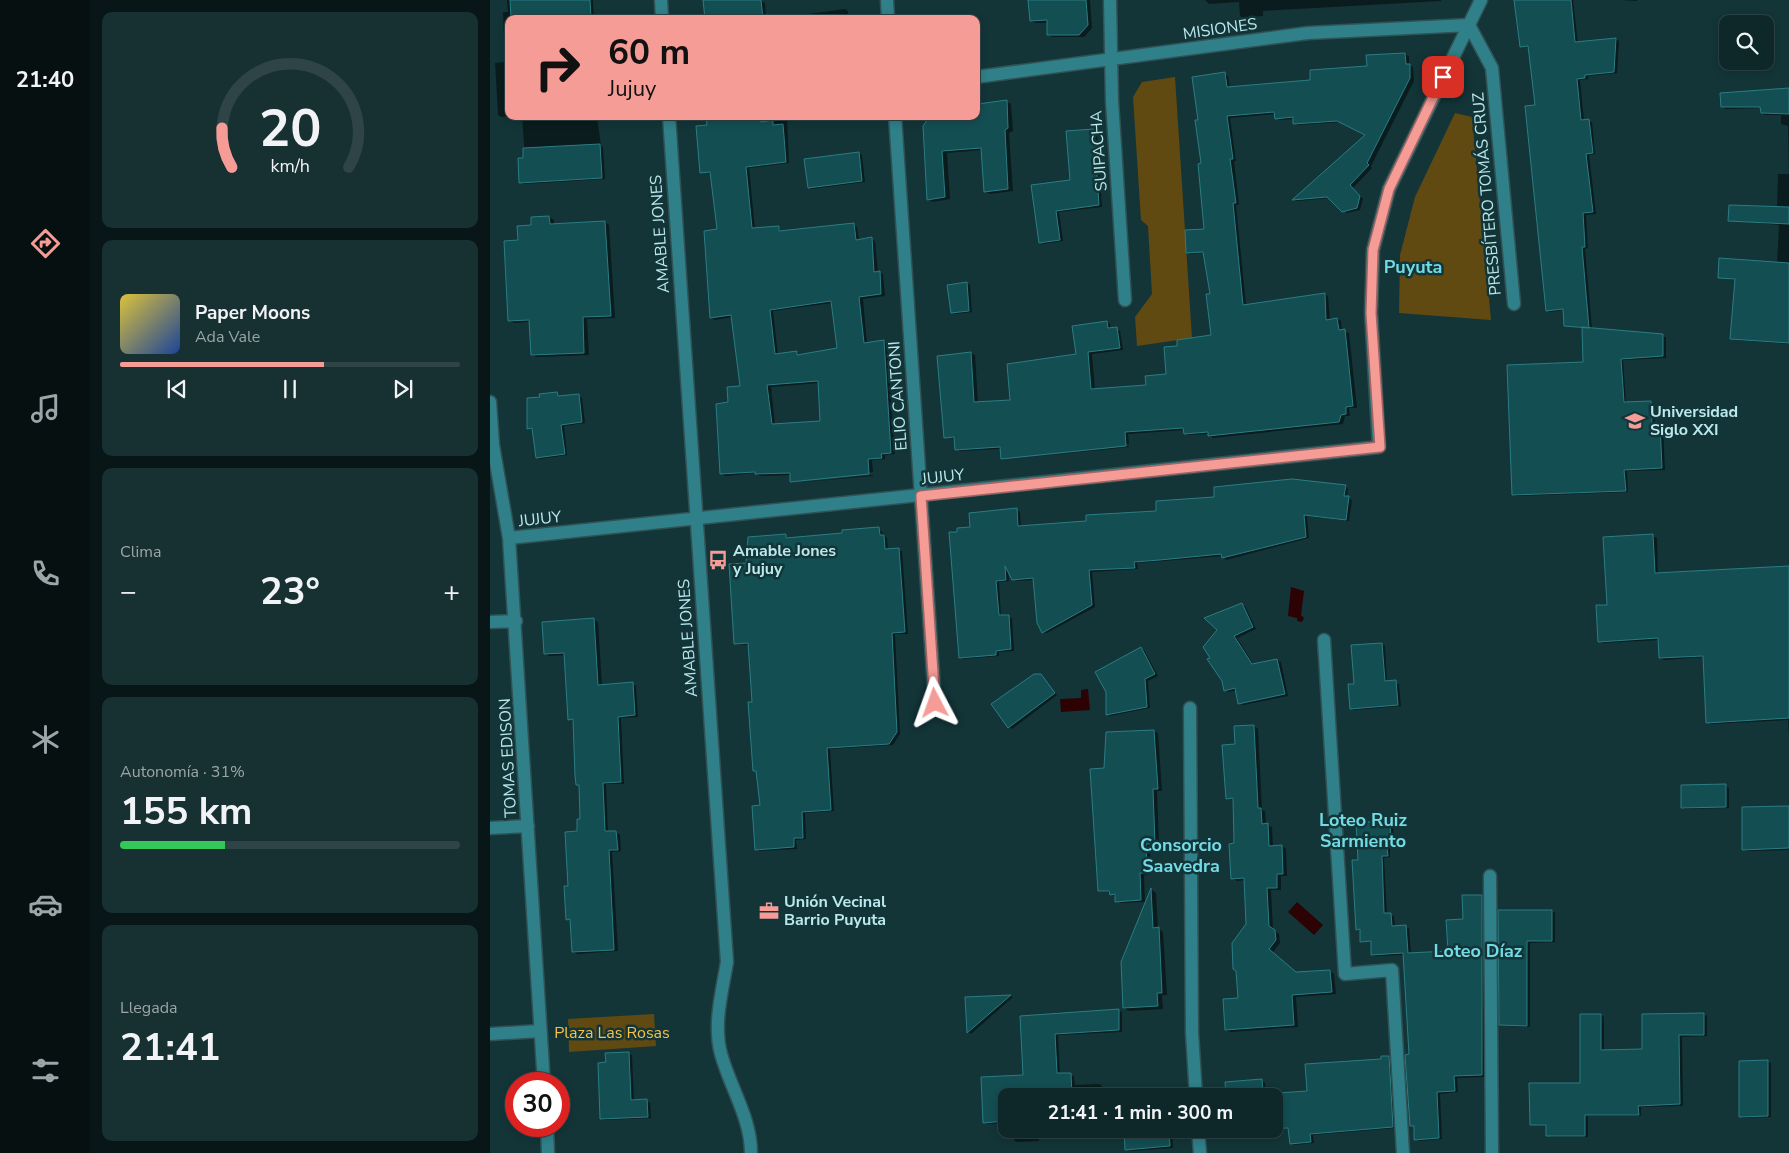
<!DOCTYPE html>
<html lang="es">
<head>
<meta charset="utf-8">
<style>
	:root { --surface:#0e282a; --page:#173032; --text:#f1f3f6; --muted:#9ba6a8; --line:#2e4447; --accent:#f59c96 }
	body { margin:0; font-family:"Nunito Sans",sans-serif; background:var(--page); color:var(--text); height:100vh; display:flex; flex-direction:column; font-size:19px; white-space:nowrap }
	* { box-sizing:border-box; margin:0 }
	p { font-size:16px; color:var(--muted) }
	.icon { flex:none; width:28px; height:28px; fill:none; stroke:currentColor; stroke-width:2; stroke-linecap:round; stroke-linejoin:round }
	.map { position:relative; flex:1; overflow:hidden }
	.details { display:flex; flex-direction:column; gap:12px; padding:12px; background:#081617; width:400px }
	.details>* { flex:none }
	.hud { position:absolute; left:15px; top:15px; width:475px; height:105px; border-radius:10px; box-shadow:0 2px 8px #0003,0 0 0 1px var(--line); background:#f59c96; color:#111; overflow:hidden }
	.tools { position:absolute; left:1229px; top:15px; display:grid; gap:10px }
	.tools a { display:grid; place-items:center; width:55px; height:55px; border-radius:10px; background:var(--surface); box-shadow:0 2px 8px #0003,0 0 0 1px var(--line); font-size:25px }
	.speed { position:absolute; left:15px; top:1072px; display:flex; gap:10px; font-size:25px; font-weight:700; text-align:center }
	.speed>* { display:grid; place-content:center; width:65px; height:65px; border-radius:50%; background:var(--surface); box-shadow:0 2px 8px #0003,0 0 0 1px var(--line); line-height:1 }
	.speed .limit { border:8px solid #d22; background:#fff; color:#111 }
	.pin { position:absolute; display:grid; place-items:center; width:42px; height:42px; color:#fff; margin:-21px; border-radius:10px; box-shadow:0 2px 8px #0006 }
	.me { position:absolute; width:55px; margin:-28px; rotate:356deg; stroke-linejoin:round; filter:drop-shadow(0 0 4px #0008) }
	.turn { display:flex; align-items:center; gap:18px; height:105px; padding:0 20px; font-size:22px }
	.turn .icon { width:65px; height:65px; stroke-width:2.5 }
	.turn b { display:block; font-size:35px; line-height:42px }
	.big { font-size:38px; font-weight:700; line-height:1.1 }
	.details .card { flex:1; display:flex; flex-direction:column; justify-content:center; gap:8px; min-width:0; padding:0 18px; border-radius:10px; background:var(--page) }
	.details .dial { align-items:center; gap:0 }
	.dial svg { height:130px; overflow:visible; fill:none; stroke:var(--line); stroke-width:7; stroke-linecap:round; text-anchor:middle }
	.dial text { fill:var(--text); stroke:none }
	.song { display:flex; align-items:center; gap:15px }
	.cover { width:60px; height:60px; border-radius:8px; background:linear-gradient(135deg,hsl(50 70% 55%),hsl(220 70% 35%)) }
	.played { height:5px; border-radius:2px; background:linear-gradient(90deg,var(--accent) 60%,var(--line) 60%) }
	.keys { display:flex; justify-content:space-around; direction:ltr }
	.heat { display:flex; justify-content:space-between; align-items:center; font-size:28px; direction:ltr }
	.charge { height:8px; border-radius:4px; background:linear-gradient(90deg,#34c759 31%,var(--line) 0) }
	.trip { position:absolute; left:508px; top:1088px; width:285px; height:50px; border-radius:10px; background:var(--surface); box-shadow:0 2px 8px #0003,0 0 0 1px var(--line); font-weight:700; line-height:50px; text-align:center }
	main { display:flex; flex:1; min-height:0 }
	.tab-bar { display:flex; flex-direction:column; width:90px; justify-content:space-around; align-items:center; background:#061011; color:var(--muted) }
	.tab-bar .icon { width:35px; height:35px }
	.tab-bar .on { color:var(--accent) }
	.tab-bar b { font-size:22px; color:var(--text) }
	.map>svg:first-child { display:block }
	.green { fill:#614912 }
	.water { fill:#2c0204 }
	.shadow { fill:#0007; fill-rule:evenodd }
	.building { fill:#134e53; stroke:#2b7d84; fill-rule:evenodd }
	.lines { fill:none; stroke-linecap:round; stroke-linejoin:round }
	.minor-casing { stroke:#305155; stroke-width:15 }
	.minor { stroke:#2f8088; stroke-width:12 }
	.route-casing { stroke:#9f6562; stroke-width:12 }
	.route { stroke:#f59c96; stroke-width:9 }
	.labels { text-anchor:middle; dominant-baseline:central; stroke-width:5; stroke-linejoin:round; paint-order:stroke }
	.street-label { font-size:16px; fill:#bae9ed; stroke:#133538 }
	.poi-label { font-size:16px; font-weight:bold; fill:#bae9ed; stroke:#133538; text-anchor:start }
	.park-label { font-size:16px; fill:#f9c147; stroke:#133538 }
	.neighbourhood-label { font-size:18px; font-weight:bold; fill:#73dbe5; stroke:#133538 }
</style>
</head>
<body>
<main>
<nav class="tab-bar">
<b>21:40</b>
<svg class="icon on" aria-label="directions" viewBox="0 0 24 24"><path d="M12 3l9 9-9 9-9-9zM9 14v-3h6M13 9l2 2-2 2"/></svg>
<svg class="icon" aria-label="music" viewBox="0 0 24 24"><path d="M9 18V5l10-2v13"/><circle cx="6" cy="18" r="3"/><circle cx="16" cy="16" r="3"/></svg>
<svg class="icon" aria-label="phone" viewBox="0 0 24 24"><path d="M5 4h4l2 5-3 2q2 4 5 5l2-3 5 2v4C11 20 4 13 5 4z"/></svg>
<svg class="icon" aria-label="climate" viewBox="0 0 24 24"><path d="M12 3v18M4 7l16 10M4 17L20 7"/></svg>
<svg class="icon" aria-label="car" viewBox="0 0 24 24"><path d="M5 17H2v-5l4-1 3-4h7l3 4 3 1v5h-3M9 17h6M6 11h13"/><circle cx="7" cy="17" r="2"/><circle cx="17" cy="17" r="2"/></svg>
<svg class="icon" aria-label="filters" viewBox="0 0 24 24"><path d="M4 7h16M4 17h16"/><circle cx="9" cy="7" r="2"/><circle cx="15" cy="17" r="2"/></svg>
</nav>
<section class="details">
<div class="card dial"><svg viewBox="0 0 100 80">
<path d="M14 69A42 42 0 1 1 86 69"/>
<path d="M14 69A42 42 0 0 1 8 45" stroke="#f59c96"/>
<text x="50" y="56" font-size="32" font-weight="700">20</text>
<text x="50" y="72" font-size="11">km/h</text>
</svg></div>
<div class="card">
<div class="song"><i class="cover"></i><div><b>Paper Moons</b><p>Ada Vale</p></div></div>
<div class="played"></div>
<div class="keys"><svg class="icon" aria-label="previous" viewBox="0 0 24 24"><path d="M18 5L8 12l10 7zM5 5v14"/></svg><svg class="icon" aria-label="pause" viewBox="0 0 24 24"><path d="M8 5v14M16 5v14"/></svg><svg class="icon" aria-label="next" viewBox="0 0 24 24"><path d="M6 5l10 7-10 7zM19 5v14"/></svg></div>
</div>
<div class="card"><p>Clima</p>
<div class="heat"><a>−</a><b class="big">23°</b><a>+</a></div>
</div>
<div class="card"><p>Autonomía · 31%</p><b class="big">155 km</b><div class="charge"></div></div>
<div class="card"><p>Llegada</p><b class="big">21:41</b></div>
</section>
<div class="map">
<svg width="1299" height="1153" viewBox="0 0 1299 1153">
	<rect width="100%" height="100%" fill="#133538"/>
	<path class="green" d="M685,77L702,338L647,346L645,317L662,294L658,226L651,220L643,97L652,82Z
		M965,113L982,117L1001,320L909,313L910,255L925,197Z
		M164,1014L166,1046L79,1052L78,1019Z"/>
	<path class="water" d="M801,587L814,591L811,615L814,618L812,622L807,621V618L798,616Z
		M598,689L600,710L571,712L570,699L591,698V690Z
		M807,902L833,925L824,935L798,912Z"/>
	<path class="shadow" d="M17,0H103L104,19H19V116H25L11,117L8,115L5,63L15,62L13,12H18Z
		M214,0L271,1L275,3L276,19H216Z
		M540,0H600L602,28L594,37H563L558,35V23H545L541,21Z
		M715,0H951V1L773,11V16L753,18L750,16L749,2L719,4Z
		M1037,0H1083L1088,43L1126,39L1129,41L1127,73L1098,76V79L1090,80L1094,121L1102,122L1105,154L1099,155L1106,214L1096,215L1098,248L1095,249L1102,329L1176,337V358L1133,360L1136,403L1160,402L1164,404L1165,424L1173,426L1175,470L1137,471L1138,492L1026,496L1023,494L1095,363L1093,328L1076,325L1074,310L1060,312L1057,310L1046,106L1040,48L1031,46Z
		M1130,0H1147V1Z
		M355,9L358,11L359,19H282Z
		M915,54L919,56V65L923,67L924,81L881,166L882,168L863,188L873,199L870,210L857,213L841,198L807,201L804,200L877,135L852,122L808,125L804,123V119L790,120L786,118V114L740,118L746,161H744L749,205H746L756,305L835,294L838,296L840,320L847,319L851,321L852,331L859,333L867,408H859L860,416H855L853,424L723,438L719,434L699,435L695,433V430L638,434L639,444L514,457V459L512,458L511,449L470,451L466,449L465,439L455,437L481,353L485,355L488,403L521,401L587,355L617,322L620,324L621,329L630,331L633,350L602,354L605,390L657,387L677,375L688,347L723,336L721,295L715,253L701,254L697,252L716,230L709,121L734,74L738,76L740,88L821,81L878,67L877,56Z
		M1299,89V344L1245,340L1242,338L1246,280L1229,278L1287,264L1289,225L1239,220L1287,208L1288,174H1299L1298,126L1291,124V115H1275L1272,113V108L1236,109L1232,107Z
		M516,101L521,104L523,131L519,133L523,191L500,194L495,191L492,150L457,153L460,199L443,202L438,199L434,126L486,116V106Z
		M32,116H107L111,146L113,147L115,179L34,184L30,182L35,159Z
		M217,116H297L299,163L259,168L265,229L288,227L292,231L363,224L367,227L369,240L382,239L385,241L388,272L393,274L395,296L373,299L377,344L394,342L397,344L405,454L395,455V459L382,460L383,472L303,481V483L301,475L270,476L266,473L235,476L232,473L240,403L251,387L243,317L225,320L221,318L229,230L221,174L211,172L218,126ZM342,303L349,349L311,355L307,352L288,355L283,311ZM329,383L332,422L285,425L281,387Z
		M604,130L607,132L612,207L569,212L573,241L553,244L550,242Z
		M369,153L372,155L375,182L322,189L319,187Z
		M59,217L64,220V225L115,222L119,225L125,318L97,319L99,355L47,357L42,355L40,322L24,323L19,320L29,242L43,226Z
		M477,283L480,285L482,312L465,314L462,312Z
		M67,394L71,397L89,396L92,398L95,423L74,426L77,455L50,459L47,457L44,430L39,428L51,399Z
		M639,446V447L515,460Z
		M383,475V476L304,483Z
		M855,486L858,488L857,497L862,500L859,521L817,516L819,538L736,560L733,556L674,561L647,563L648,569L602,572L605,607L557,633L553,632L544,580L527,581L518,568L519,581L509,582L511,616L522,618L524,651L509,652V656L473,659L470,657L468,533L526,510L530,512L531,527L598,522Z
		M389,529L397,538L398,550L412,551L418,634H405L410,734L403,745L340,749L344,811L315,813L316,839L306,840L307,849L269,851L266,849L271,807L268,772L265,770L260,645L246,644L257,564L295,535L299,539L353,535Z
		M1163,536L1167,538L1168,575L1299,567V735L1298,720L1221,724L1218,722L1215,657L1174,660L1170,658L1169,640L1113,643L1110,641L1118,606L1115,538Z
		M752,604L755,606L766,629L747,638L764,665L787,660L791,662L798,696L753,705L749,703L747,690L738,692L735,690L733,681Z
		M104,620L108,622L112,686L142,684L146,686L148,717L131,718L134,784H116L118,833L130,834L131,851L122,852L128,951L87,954L84,952L81,921L77,919L79,887L92,820L90,786L87,784L84,721L79,719L76,655L59,656L55,654L53,623Z
		M891,644L895,646L897,682L909,684L911,706L864,710L861,708L865,685Z
		M651,648L654,650L668,676L658,681L660,708L620,716L617,714V691Z
		M551,675L567,695L522,729L519,727Z
		M764,726L768,729L772,810L775,811L776,825L782,827L783,847L792,846L796,849L797,876H791V890H781L783,929L789,934L790,943L783,952L807,973L840,971L844,974L846,994L806,997L808,1027L741,1032L736,1030L750,999L758,924L755,880L747,881L742,878L746,845L744,800L737,798L746,745Z
		M664,731L668,733L672,791H667L669,845L660,846L661,874L654,875L655,902L631,903L621,893L609,890L616,769Z
		M1192,786H1236L1239,788V808L1195,809L1192,807Z
		M1299,808V850L1257,851L1254,849Z
		M900,822L903,824L904,847H900V857L894,858L897,914L904,916L905,927L919,928L921,954L959,952L974,921L992,896L995,898V1077L967,1078L968,1092L950,1094L952,1139L929,1141L926,1139L925,1128L921,1125L920,1056L914,955L886,956L882,955V942L872,941L870,931L867,929L870,861Z
		M662,890L666,893L668,928L673,932L677,995H672L673,1009L639,1011L634,1008L632,962Z
		M1062,911L1065,913V942L1040,943V1027L1014,1026L1010,1024V912Z
		M521,996L523,997L481,1034L478,1032L476,998Z
		M628,1010L632,1012V1032L568,1035L570,1074L584,1076L585,1085L609,1084L612,1086L613,1096H516V1123L498,1124L495,1122L492,1078L534,1076L532,1017Z
		M1213,1014L1217,1016V1036L1192,1037L1193,1106L1151,1107V1116H1098V1137H1061L1058,1135V1126L1041,1124L1091,1084L1111,1015L1114,1017V1051H1153Z
		M138,1053L142,1055L144,1101L160,1102L161,1118L115,1120L111,1119L117,1063Z
		M899,1057L902,1059L906,1128L823,1135L824,1143L804,1145L801,1143L800,1129L728,1132L724,1130L784,1129V1096H737L736,1084L772,1081L775,1083L776,1095L819,1092Z
		M1278,1061L1281,1063V1117L1253,1118L1250,1116Z
		M523,1129H548L549,1141L527,1142L524,1140Z
		M635,1129H682L683,1148L640,1151L636,1149Z"/>
	<path class="building" d="M20,0H100L101,19H21Z
		M213,0H271L273,19H215Z
		M538,0H596L598,25L589,35H557V20L540,21Z
		M1024,0H1081L1085,42L1126,38L1124,72L1095,75V78L1087,79L1091,120L1099,119L1103,153L1096,154L1103,212L1093,213L1095,247H1092L1099,328L1074,326L1073,309L1056,311L1035,106L1045,105L1038,46L1030,47Z
		M915,53L916,64H920V78L877,163L879,165L860,185L870,196L867,208L852,212L837,197L802,200L875,135L847,121L803,124V117L785,119L784,112L737,116L743,159H740L746,203H743L753,305L835,293L836,320L847,318L849,330L855,329L863,406L856,407V414L851,415L849,422L718,436V432L694,434L693,428L635,432L636,446L511,459L510,447L465,450L464,437L454,438L447,356L481,352L484,402L520,400L517,364L586,354L582,326L617,321L618,328L627,327L630,348L598,352L601,389L656,385L655,376L676,374L674,347L687,346V340L721,335L716,294H720L713,252L696,253L695,230L714,229L708,164L711,163L705,120H708L702,77L735,72L737,87L820,80V70L877,66L876,55Z
		M1299,88V114L1271,113L1270,107H1231L1230,93Z
		M517,100L518,128L515,130L518,189L494,192L491,148L452,151L455,197L437,200L433,126L440,116H488V104Z
		M216,116H270L271,122L283,120V125L293,124L296,162L256,167L262,228L289,226V231L364,223L366,240L382,237L384,272L390,271L391,294L369,297L374,343L394,340L401,453L391,454L392,458L378,459L379,474L300,482V473L265,474V472L230,474L226,404L238,402L237,387L250,386L241,315L220,318L214,231L227,229L220,172L210,173L206,126L217,125ZM341,301L347,348L307,355V351L285,354L280,310ZM328,381L330,421L282,424L277,385Z
		M604,129L609,205L566,211L570,240L549,243L541,185L580,180L576,131Z
		M110,144L112,178L29,183L28,158H33V148Z
		M369,152L372,181L318,188L314,159Z
		M1239,205L1299,207V224L1238,221Z
		M59,216L60,224L115,221L121,316L93,317L94,353L41,355L39,320L18,321L14,241L28,240L27,226L41,225V217Z
		M1229,258L1299,263V343L1240,339L1245,279L1228,278Z
		M477,282L479,311L461,313L457,285Z
		M1092,327L1173,334V356L1131,359L1134,402L1161,401L1162,423H1170L1172,468L1134,470L1136,491L1022,495L1017,365L1093,362Z
		M67,392L68,396L89,394L92,422L71,425L75,454L46,458L42,428L37,429V398L50,397L49,394Z
		M802,479L856,485L854,496H859L856,520L814,515L816,537L732,558L731,554L670,560L644,562L645,568L599,570L602,605L552,633L547,623L543,578L522,580L515,566L516,580L506,581L509,615H519L521,649L506,651V655L469,658L459,532H467V528L480,527L479,513L527,508L528,526L596,521V515L666,511V501L724,497V487Z
		M389,527L390,535H394L395,549L409,548L415,632L402,633L407,732L399,744L337,748L341,810L312,812L313,838H304V847L265,850L262,806L270,805L266,771H263L258,702H262L258,643L244,644L239,564L256,563L258,537L296,534V538L352,533V530Z
		M1163,534L1165,573L1299,566V718L1216,723L1213,656L1169,658L1168,638L1108,642L1106,605H1117L1113,537Z
		M752,603L763,627L744,636L762,664L787,659L795,694L748,704L745,688L734,691L732,681L717,659L720,658L713,647L727,630L714,618Z
		M104,618L108,685L143,682L145,715L128,717L131,782L113,783L115,831H126L128,850H119L124,950L82,952L80,919L76,920L74,886H78L75,832L87,831V819H90L89,785H86L85,776L83,719L78,720L74,653L54,654L52,622Z
		M892,643L895,681L906,680L908,705L860,709L858,684H864L861,645Z
		M651,647L665,674L655,679L657,707L616,715V692L605,672Z
		M544,674H551L565,693L518,728L501,704Z
		M764,725L768,808H771L772,824L778,823L779,846L792,845L793,874H787V888H777L779,926L785,930L786,940L779,949L806,972L840,970L842,992L802,995L804,1025L735,1030L733,999L748,998L746,971L743,969L742,943L756,924L754,878L741,879L739,844L744,843L743,798L736,799L732,745L745,744L744,726Z
		M664,730L668,789H663L665,844H656L657,873H650L651,900L625,902V894L620,895L619,891H608L600,769L614,768L616,732Z
		M1236,784V807L1191,808V785Z
		M1299,806V848L1252,850V807Z
		M900,820L901,845L897,846L898,856H892L894,913H901L902,926L916,925L918,953L958,951L956,920L973,919L972,895H992V1075L964,1076L965,1091L947,1092L949,1138L924,1140V1126H920L915,1055L919,1054L913,953L881,955V941L870,942V929L866,930L862,860H868L866,823Z
		M661,888L663,928L669,927L672,993H667L668,1006L633,1008L631,962Z
		M1008,910H1062V941H1037V1026L1009,1025Z
		M521,995L477,1033L475,997Z
		M629,1009V1030L565,1034L567,1073H581L582,1096H516V1121L493,1123L491,1077L533,1075L530,1016Z
		M1214,1013V1035H1189L1190,1104L1148,1106L1149,1115H1095V1136H1056V1125H1040L1039,1083H1090V1014H1111V1050L1152,1049V1014Z
		M139,1052L141,1100L157,1099L158,1117L110,1119L108,1063L116,1062L115,1053Z
		M891,1056H899L903,1127L820,1134L821,1142L800,1144L798,1128L784,1129V1096H736L735,1082L772,1079L773,1094L817,1091L815,1064L891,1059Z
		M1278,1060V1116L1249,1117V1061Z
		M634,1129H679L680,1146L635,1150Z"/>
	<g class="lines">
		<defs>
			<path id="minor" d="M171,0L172,19
				M397,0L398,19
				M620,0L622,101L635,300
				M486,77L818,33L979,25L1002,68L1024,304
				M179,116L237,962C232,992 223,1024 231,1054C240,1087 261,1118 261,1153
				M405,116L445,703
				M0,402L3,445L19,538L54,1084
				M19,538L889,447L881,313L883,250L899,189L991,0
				M0,622L26,621
				M834,640L855,974L902,970L913,1153
				M700,708L702,1033L706,1096
				M0,828L38,826
				M1000,876L1002,1153
				M0,1034L50,1031
				M57,1126L58,1153
				M708,1129L710,1153"/>
		</defs>
		<use href="#minor" class="minor-casing"/>
		<use href="#minor" class="minor"/>
	</g>
	<g class="lines">
		<defs>
			<path id="route" d="M445,703L431,496L890,447L881,313L883,250L899,189L953,77"/>
		</defs>
		<use href="#route" class="route-casing"/>
		<use href="#route" class="route"/>
	</g>
	<defs>
		<symbol id="university-bare" viewBox="-9 -9 18 18"><path d="M0-5L7-2L0 1L-7-2ZM-4 1L0 2.5L4 1V4Q0 6-4 4Z" fill="#f59c96" stroke="#133538" stroke-width="2.5" paint-order="stroke"/></symbol>
		<symbol id="bus-bare" viewBox="-9 -9 18 18"><path d="M-5-6H5V4H4V6H2V4H-2V6H-4V4H-5ZM-3.5-4V0h7V-4ZM-3.5 1.2v1.5H-2V1.2ZM2 1.2v1.5H3.5V1.2Z" fill="#f59c96" stroke="#133538" stroke-width="2.5" paint-order="stroke"/></symbol>
		<symbol id="office-bare" viewBox="-9 -9 18 18"><path d="M-6-3h4V-5.5h4V-3h4V5H-6ZM-1-4.5V-3h2v-1.5ZM-6 0V1H6V0Z" fill="#f59c96" stroke="#133538" stroke-width="2.5" paint-order="stroke"/></symbol>
	</defs>
	<g fill-rule="evenodd">
		<use href="#university-bare" x="1131" y="407" width="28" height="28"/>
		<use href="#bus-bare" x="214" y="546" width="28" height="28"/>
		<use href="#office-bare" x="265" y="897" width="28" height="28"/>
	</g>
	<g class="labels">
		<g class="street-label">
			<text transform="translate(730 29) rotate(-8)">MISIONES</text>
			<text transform="translate(609 151) rotate(-94)">SUIPACHA</text>
			<text transform="translate(997 194) rotate(-95)">PRESBÍTERO TOMÁS CRUZ</text>
			<text transform="translate(170 234) rotate(-94)">AMABLE JONES</text>
			<text transform="translate(408 396) rotate(-94)">ELIO CANTONI</text>
			<text transform="translate(453 477) rotate(-6)">JUJUY</text>
			<text transform="translate(50 519) rotate(-6)">JUJUY</text>
			<text transform="translate(198 638) rotate(-94)">AMABLE JONES</text>
			<text transform="translate(18 758) rotate(-93)">TOMAS EDISON</text>
		</g>
		<g class="poi-label">
			<text x="1160" y="412">Universidad<tspan x="1160" dy="18">Siglo XXI</tspan></text>
			<text x="243" y="551">Amable Jones<tspan x="243" dy="18">y Jujuy</tspan></text>
			<text x="294" y="902">Unión Vecinal<tspan x="294" dy="18">Barrio Puyuta</tspan></text>
		</g>
		<g class="park-label">
			<text x="122" y="1033">Plaza Las Rosas</text>
		</g>
		<g class="neighbourhood-label">
			<text x="923" y="267">Puyuta</text>
			<text x="873" y="820">Loteo Ruiz<tspan x="873" dy="21">Sarmiento</tspan></text>
			<text x="691" y="845">Consorcio<tspan x="691" dy="21">Saavedra</tspan></text>
			<text x="988" y="951">Loteo Díaz</text>
		</g>
	</g>
</svg>
<div class="tools">
<a><svg class="icon" aria-label="search" viewBox="0 0 24 24"><circle cx="10" cy="10" r="6"/><path d="M15 15l6 6"/></svg></a>
</div>
<div class="speed"><div class="limit">30</div></div>
<div class="pin" style="left:953px;top:77px;background:#d93025"><svg class="icon" aria-label="arrive" viewBox="0 0 24 24"><path d="M6 21V4h12l-3 4 3 4H6"/></svg></div>
<svg class="me" style="left:445px;top:703px" viewBox="-20 -20 40 40"><path d="M0-17L14 15 0 8-14 15z" fill="#f59c96" stroke="#fff" stroke-width="4"/></svg>
<div class="trip">21:41 · 1 min · 300 m</div>
<div class="hud">
<div class="turn"><svg class="icon" aria-label="right" viewBox="0 0 24 24"><path d="M7 20v-9h11M14 6l5 5-5 5"/></svg><div><b>60 m</b>Jujuy</div></div>
</div>
</div>
</main>
</body>
</html>
